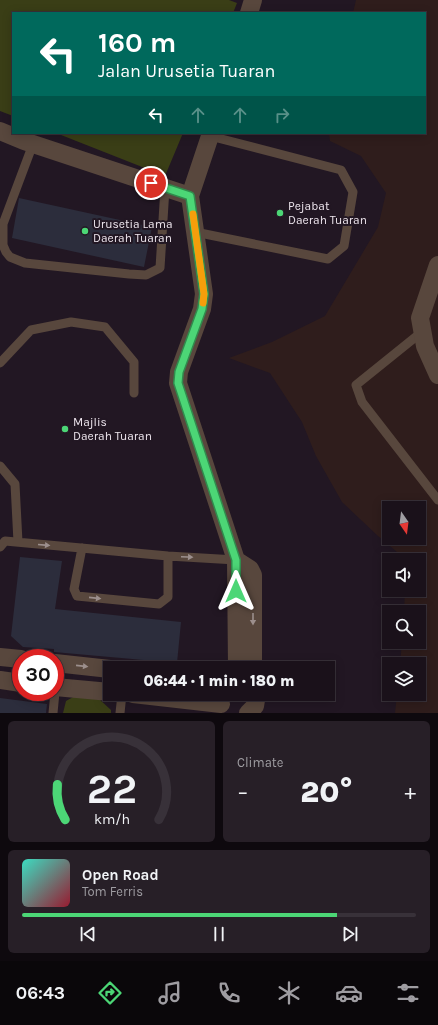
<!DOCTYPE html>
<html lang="en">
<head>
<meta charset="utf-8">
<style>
	:root { --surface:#1a111a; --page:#271f27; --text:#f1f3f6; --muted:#9f9da2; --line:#383139; --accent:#4cd676 }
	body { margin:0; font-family:Karla,sans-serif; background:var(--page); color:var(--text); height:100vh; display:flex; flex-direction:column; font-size:15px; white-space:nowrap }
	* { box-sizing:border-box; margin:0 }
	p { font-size:13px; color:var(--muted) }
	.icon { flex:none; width:22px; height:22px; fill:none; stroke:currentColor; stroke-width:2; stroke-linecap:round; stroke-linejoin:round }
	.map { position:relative; height:713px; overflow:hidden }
	.side { display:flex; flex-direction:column; gap:8px; padding:8px; background:#0e090e; flex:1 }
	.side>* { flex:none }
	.top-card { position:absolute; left:12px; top:12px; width:414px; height:122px; border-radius:0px; box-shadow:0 2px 10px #0003,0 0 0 1px var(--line); background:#00695c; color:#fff; overflow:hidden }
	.needle { width:26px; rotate:166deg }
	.fabs { position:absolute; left:382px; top:501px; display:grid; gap:8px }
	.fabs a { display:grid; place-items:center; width:44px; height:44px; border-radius:0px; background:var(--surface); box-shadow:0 2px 10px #0003,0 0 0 1px var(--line); font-size:20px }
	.speed { position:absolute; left:12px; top:649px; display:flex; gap:8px; font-size:20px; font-weight:700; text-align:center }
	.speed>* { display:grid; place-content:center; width:52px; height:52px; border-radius:50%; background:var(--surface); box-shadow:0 2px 10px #0003,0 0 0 1px var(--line); line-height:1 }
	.speed .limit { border:6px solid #d22; background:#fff; color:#111 }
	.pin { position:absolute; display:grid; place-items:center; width:34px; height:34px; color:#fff; margin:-17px; border:2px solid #fff; border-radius:50%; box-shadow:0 1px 4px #0007 }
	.me { position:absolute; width:44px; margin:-22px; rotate:0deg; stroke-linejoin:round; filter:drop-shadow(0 0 3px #0008) }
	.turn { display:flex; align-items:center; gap:14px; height:84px; padding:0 20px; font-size:18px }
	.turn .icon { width:52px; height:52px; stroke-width:2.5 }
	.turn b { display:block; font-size:28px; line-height:34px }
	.lanes { display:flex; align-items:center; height:38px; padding:0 20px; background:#0003; justify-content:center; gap:20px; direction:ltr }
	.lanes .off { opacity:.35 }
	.big { font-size:30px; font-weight:800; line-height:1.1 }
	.side .widget { flex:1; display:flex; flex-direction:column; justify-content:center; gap:6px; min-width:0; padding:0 14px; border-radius:6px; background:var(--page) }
	.side .dial { align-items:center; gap:0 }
	.dial svg { height:104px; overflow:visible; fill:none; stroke:var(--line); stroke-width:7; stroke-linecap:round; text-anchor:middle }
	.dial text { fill:var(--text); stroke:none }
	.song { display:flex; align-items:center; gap:12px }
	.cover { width:48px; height:48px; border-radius:6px; background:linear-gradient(135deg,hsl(170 70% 55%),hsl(350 70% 35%)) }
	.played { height:4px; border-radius:2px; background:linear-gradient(90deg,var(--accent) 80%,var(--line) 80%) }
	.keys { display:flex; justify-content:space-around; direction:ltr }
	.heat { display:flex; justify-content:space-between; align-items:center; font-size:22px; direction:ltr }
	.side .tiles { flex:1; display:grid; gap:8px; grid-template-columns:1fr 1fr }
	.widget:last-child { grid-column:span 2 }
	.trip { position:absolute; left:103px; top:661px; width:232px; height:40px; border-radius:0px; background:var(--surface); box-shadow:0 2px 10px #0003,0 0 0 1px var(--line); font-weight:800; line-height:40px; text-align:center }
	.tab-bar { display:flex; height:64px; justify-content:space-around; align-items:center; background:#0a070a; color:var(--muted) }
	.tab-bar .icon { width:28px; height:28px }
	.tab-bar .active { color:var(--accent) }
	.tab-bar b { font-size:18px; color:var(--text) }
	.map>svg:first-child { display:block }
	.education { fill:#2f1d1c; fill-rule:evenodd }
	.green { fill:#3a3e16 }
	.building { fill:#2c2d3c }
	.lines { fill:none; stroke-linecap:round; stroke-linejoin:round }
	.lane { stroke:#58473d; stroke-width:9 }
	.street { stroke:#58473d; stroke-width:18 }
	.oneway { fill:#9c8f8d }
	.route-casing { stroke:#318b4d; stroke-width:10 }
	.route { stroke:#4cd676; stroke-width:7 }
	.slow { stroke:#f59e0b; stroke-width:7 }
	.poi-dot { fill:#4cd676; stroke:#221723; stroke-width:1.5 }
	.labels { text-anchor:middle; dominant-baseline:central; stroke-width:4; stroke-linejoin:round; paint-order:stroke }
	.poi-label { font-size:12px; fill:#eee6ee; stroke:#221723; text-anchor:start }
</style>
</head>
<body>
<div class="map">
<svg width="438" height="713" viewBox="0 0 438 713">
	<rect width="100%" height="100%" fill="#221723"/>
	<path class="education" d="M356,0H438V713H395L397,694H419V664H400L402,642H419V612H404L405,590H419V560H403V557L378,536L342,502L316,456L302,422L270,373L229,358L272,342L325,316L378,227L386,193L361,156L330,141L329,133H425V13H353ZM389,508H419V538H389Z"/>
	<path class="green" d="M0,0H229L237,3L233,13H13V116L0,111Z
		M56,133H183L165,176Z
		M75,696L99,699L111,710V713H63L66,701Z"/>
	<path class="building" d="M19,198L152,227L144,267L12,238Z
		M20,557L62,561L55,609L181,622L177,663L54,652V649L23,647L11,636Z
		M0,698L47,704L46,713H0Z"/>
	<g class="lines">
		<path class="lane" d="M33,144L3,224V245L6,252L10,257L25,263L129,274L146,275L160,268L165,188
			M195,232L328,259L344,246L353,192L341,170L210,136
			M423,331L356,385L362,402L438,500
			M0,363L31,330L71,322L105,327L134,362V393
			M0,466L15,484L18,542
			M0,547L5,541L168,556L236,560
			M82,548L74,589L77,596L159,604L168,597V556
			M53,713L55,692
			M120,713L122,694"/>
		<path class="street" d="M249,13L253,0
			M0,131L24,141L190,196
			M211,133L190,196L204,294L202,309L179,372L178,383L236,560L237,668
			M438,265L420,318L425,346L438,375
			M236,560L250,569L253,575V668
			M0,657L21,659
			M55,663L110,669
			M0,680L21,683
			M55,687L110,692
			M133,694L221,704
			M248,713L255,706L257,694"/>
	</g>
	<defs><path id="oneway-solid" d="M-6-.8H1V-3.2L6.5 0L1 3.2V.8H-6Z"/></defs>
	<g class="oneway">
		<use href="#oneway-solid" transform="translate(44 545) rotate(5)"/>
		<use href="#oneway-solid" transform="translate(187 557) rotate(3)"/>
		<use href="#oneway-solid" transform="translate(95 598) rotate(6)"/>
		<use href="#oneway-solid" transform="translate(253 619) rotate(90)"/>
		<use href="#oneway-solid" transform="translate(82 666) rotate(6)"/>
	</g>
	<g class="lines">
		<defs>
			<path id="route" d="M151,183L190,196L204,294L202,309L179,372L178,383L236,560V591"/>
		</defs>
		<use href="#route" class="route-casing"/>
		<use href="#route" class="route"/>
		<path class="slow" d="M193,214L204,294L203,303"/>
	</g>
	<g class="poi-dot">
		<circle cx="280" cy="213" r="4"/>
		<circle cx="85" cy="231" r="4"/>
		<circle cx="65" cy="429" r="4"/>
	</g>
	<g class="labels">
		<g class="poi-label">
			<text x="288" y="206">Pejabat<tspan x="288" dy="14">Daerah Tuaran</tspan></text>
			<text x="93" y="224">Urusetia Lama<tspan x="93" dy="14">Daerah Tuaran</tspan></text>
			<text x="73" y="422">Majlis<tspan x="73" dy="14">Daerah Tuaran</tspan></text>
		</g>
	</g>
</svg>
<div class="fabs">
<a><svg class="needle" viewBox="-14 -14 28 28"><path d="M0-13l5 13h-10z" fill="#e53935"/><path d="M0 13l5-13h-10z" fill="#9f9da2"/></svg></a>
<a><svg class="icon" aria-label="sound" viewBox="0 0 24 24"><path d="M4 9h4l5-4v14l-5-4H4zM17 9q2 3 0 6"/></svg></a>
<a><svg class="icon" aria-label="search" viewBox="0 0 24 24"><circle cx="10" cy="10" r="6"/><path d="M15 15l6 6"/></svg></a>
<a><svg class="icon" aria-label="layers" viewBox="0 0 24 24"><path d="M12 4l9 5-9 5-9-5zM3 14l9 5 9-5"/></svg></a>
</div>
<div class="speed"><div class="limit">30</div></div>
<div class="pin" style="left:151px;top:183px;background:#d93025"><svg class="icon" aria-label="arrive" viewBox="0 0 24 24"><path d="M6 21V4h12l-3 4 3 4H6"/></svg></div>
<svg class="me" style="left:236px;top:591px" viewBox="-20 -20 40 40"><path d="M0-17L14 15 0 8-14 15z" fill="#4cd676" stroke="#fff" stroke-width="4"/></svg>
<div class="trip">06:44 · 1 min · 180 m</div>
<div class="top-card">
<div class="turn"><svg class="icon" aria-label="left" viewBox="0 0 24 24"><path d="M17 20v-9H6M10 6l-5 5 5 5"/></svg><div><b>160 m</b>Jalan Urusetia Tuaran</div></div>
<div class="lanes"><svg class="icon" aria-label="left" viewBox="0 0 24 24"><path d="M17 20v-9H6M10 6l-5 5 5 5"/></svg><svg class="icon off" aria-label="ahead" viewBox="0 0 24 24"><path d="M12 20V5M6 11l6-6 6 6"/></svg><svg class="icon off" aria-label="ahead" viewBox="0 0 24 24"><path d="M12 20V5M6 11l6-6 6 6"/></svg><svg class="icon off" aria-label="right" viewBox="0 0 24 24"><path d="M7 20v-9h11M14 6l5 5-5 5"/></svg></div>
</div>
</div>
<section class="side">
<div class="tiles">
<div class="widget dial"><svg viewBox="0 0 100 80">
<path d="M14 69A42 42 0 1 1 86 69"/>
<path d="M14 69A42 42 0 0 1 8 42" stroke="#4cd676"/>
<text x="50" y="56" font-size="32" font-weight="700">22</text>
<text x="50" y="72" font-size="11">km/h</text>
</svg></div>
<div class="widget"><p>Climate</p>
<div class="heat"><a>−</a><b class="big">20°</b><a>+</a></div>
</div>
<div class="widget">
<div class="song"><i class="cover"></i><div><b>Open Road</b><p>Tom Ferris</p></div></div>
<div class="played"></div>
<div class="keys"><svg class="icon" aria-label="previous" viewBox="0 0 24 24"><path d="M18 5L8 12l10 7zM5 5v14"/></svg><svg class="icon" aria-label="pause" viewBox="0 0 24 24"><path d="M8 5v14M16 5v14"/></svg><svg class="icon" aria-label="next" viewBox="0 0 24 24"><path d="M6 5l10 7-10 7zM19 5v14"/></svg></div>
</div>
</div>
</section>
<nav class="tab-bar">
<b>06:43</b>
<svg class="icon active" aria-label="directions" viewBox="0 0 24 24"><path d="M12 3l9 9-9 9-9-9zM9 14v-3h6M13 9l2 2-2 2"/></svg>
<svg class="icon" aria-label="music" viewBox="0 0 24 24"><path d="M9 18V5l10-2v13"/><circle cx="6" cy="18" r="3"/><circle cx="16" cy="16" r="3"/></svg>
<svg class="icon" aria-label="phone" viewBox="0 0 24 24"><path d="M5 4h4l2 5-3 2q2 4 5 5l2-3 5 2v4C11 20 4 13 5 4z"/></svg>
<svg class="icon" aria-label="climate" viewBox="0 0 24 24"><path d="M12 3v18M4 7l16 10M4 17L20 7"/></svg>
<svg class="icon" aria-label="car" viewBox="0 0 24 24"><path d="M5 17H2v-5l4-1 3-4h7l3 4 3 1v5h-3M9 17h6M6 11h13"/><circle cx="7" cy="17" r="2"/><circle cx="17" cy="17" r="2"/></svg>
<svg class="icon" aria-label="filters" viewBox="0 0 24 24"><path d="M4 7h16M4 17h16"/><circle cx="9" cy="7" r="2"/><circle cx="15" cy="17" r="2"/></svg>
</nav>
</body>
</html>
